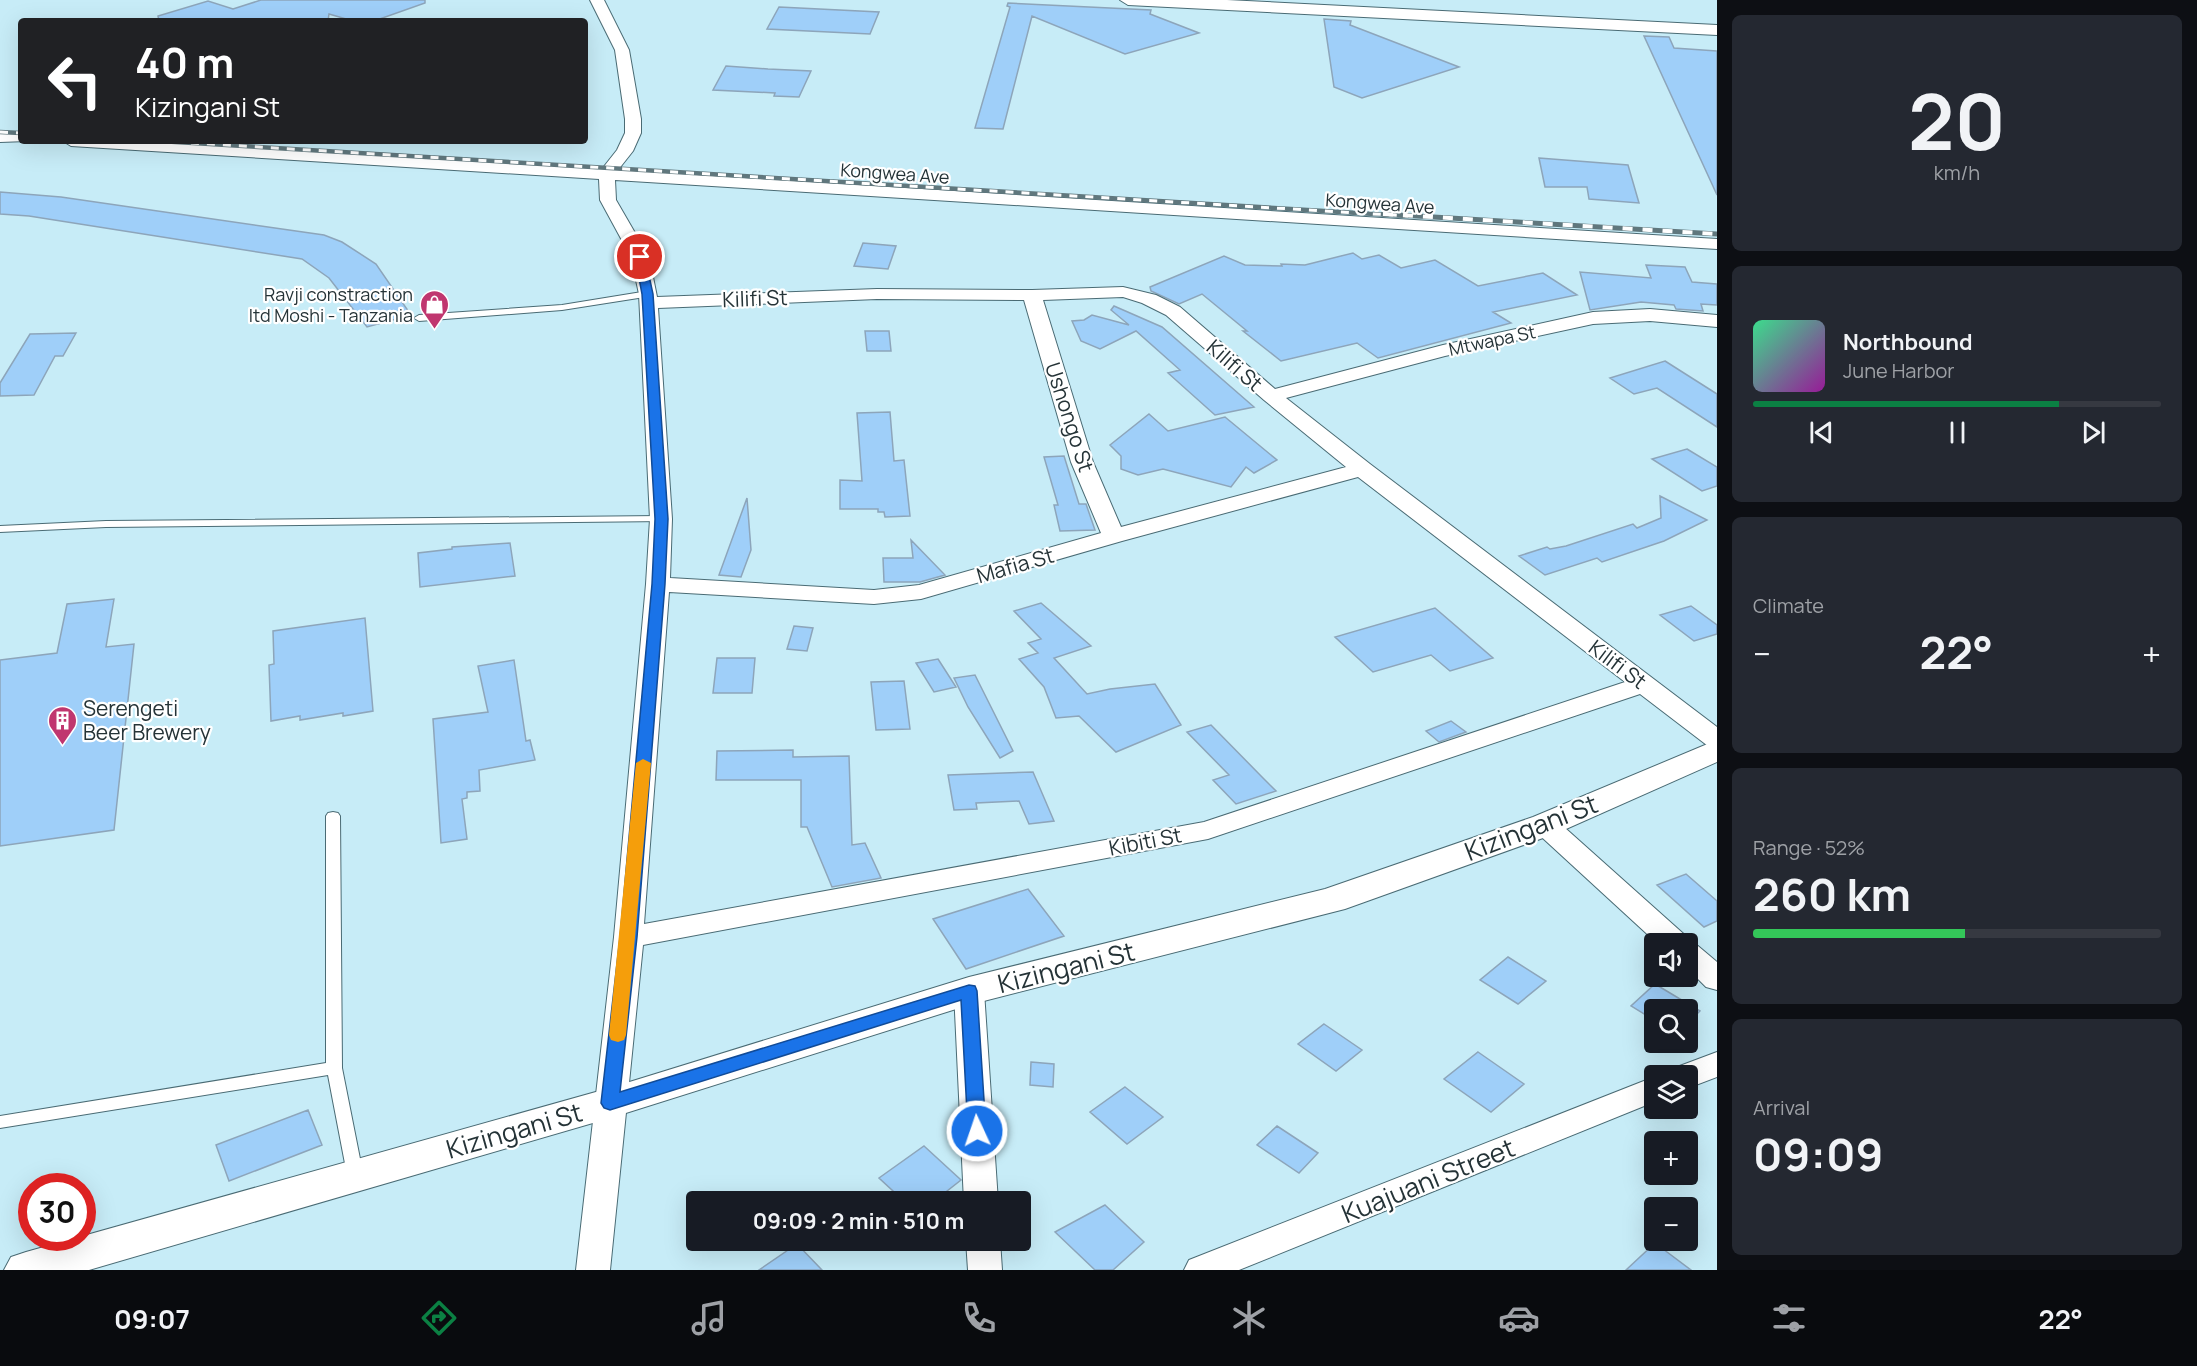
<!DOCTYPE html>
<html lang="en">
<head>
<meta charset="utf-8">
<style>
	:root { --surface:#171b24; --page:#242831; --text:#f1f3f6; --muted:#9ea1a6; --line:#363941; --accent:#0b8043 }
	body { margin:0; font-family:Manrope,sans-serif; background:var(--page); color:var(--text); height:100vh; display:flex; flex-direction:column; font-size:22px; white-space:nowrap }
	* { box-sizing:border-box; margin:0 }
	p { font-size:20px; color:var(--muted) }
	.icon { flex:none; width:33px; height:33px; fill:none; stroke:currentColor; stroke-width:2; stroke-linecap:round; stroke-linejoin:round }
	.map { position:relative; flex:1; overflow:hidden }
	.panel { display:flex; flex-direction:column; gap:15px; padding:15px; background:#0d0f14; width:480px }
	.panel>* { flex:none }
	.banner { position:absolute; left:18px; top:18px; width:570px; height:126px; border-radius:6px; box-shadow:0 6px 24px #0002; background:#202124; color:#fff; overflow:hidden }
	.fabs { position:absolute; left:1644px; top:933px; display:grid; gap:12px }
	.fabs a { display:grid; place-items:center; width:54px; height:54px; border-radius:6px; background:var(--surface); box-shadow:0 6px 24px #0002; font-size:30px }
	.speed { position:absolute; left:18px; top:1173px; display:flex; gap:12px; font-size:30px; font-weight:700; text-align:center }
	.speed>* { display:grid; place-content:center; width:78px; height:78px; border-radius:50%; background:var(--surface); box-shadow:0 6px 24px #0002; line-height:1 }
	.speed .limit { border:9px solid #d22; background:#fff; color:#111 }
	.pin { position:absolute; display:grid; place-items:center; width:51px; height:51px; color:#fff; margin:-26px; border:3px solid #fff; border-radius:50%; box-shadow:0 2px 6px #0007 }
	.me { position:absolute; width:66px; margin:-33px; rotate:357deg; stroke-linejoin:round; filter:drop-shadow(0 0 4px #0008) }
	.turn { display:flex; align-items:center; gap:21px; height:126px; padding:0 18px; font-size:27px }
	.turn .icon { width:78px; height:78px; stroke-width:2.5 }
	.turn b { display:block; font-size:42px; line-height:51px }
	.big { font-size:45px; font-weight:700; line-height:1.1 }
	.panel .widget { flex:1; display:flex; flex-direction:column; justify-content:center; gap:9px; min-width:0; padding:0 21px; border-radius:9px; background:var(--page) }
	.panel .dial { align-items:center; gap:0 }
	.dial b { font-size:78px; line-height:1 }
	.song { display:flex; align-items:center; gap:18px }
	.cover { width:72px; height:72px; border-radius:9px; background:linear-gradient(135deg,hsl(150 70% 55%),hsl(300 70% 35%)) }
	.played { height:6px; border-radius:3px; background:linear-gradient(90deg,var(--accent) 75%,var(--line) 75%) }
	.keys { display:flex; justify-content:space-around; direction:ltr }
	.heat { display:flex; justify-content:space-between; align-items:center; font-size:33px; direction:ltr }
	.charge { height:9px; border-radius:4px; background:linear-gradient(90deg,#34c759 52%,var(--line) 0) }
	.trip { position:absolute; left:686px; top:1191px; width:345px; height:60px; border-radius:6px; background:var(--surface); box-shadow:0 6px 24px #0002; font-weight:700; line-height:60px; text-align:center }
	.dock { display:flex; height:96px; justify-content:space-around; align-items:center; background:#090b0e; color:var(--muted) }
	.dock .icon { width:42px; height:42px }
	.dock .selected { color:var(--accent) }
	.dock b { font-size:27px; color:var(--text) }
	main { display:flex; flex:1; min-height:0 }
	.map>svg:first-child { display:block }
	.building { fill:#9fcff9; stroke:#8da5ba; stroke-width:1.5 }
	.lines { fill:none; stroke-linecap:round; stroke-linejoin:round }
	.service-casing { stroke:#4a6b74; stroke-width:2 }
	.minor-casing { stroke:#4a6b74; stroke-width:2 }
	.tertiary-casing { stroke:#4a6b74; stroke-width:2 }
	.service { fill:#fff; fill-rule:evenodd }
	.minor { fill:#fff; fill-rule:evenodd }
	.tertiary { fill:#fff; fill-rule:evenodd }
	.rail-far1-casing { stroke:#60777d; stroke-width:4.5 }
	.rail-casing { stroke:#60777d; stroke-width:5 }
	.rail-far1 { stroke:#fff; stroke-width:3; stroke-dasharray:8; stroke-linecap:butt }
	.rail { stroke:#fff; stroke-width:4; stroke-dasharray:10; stroke-linecap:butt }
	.route { fill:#1a73e8; stroke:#114b97; stroke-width:1.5 }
	.slow { fill:#f59e0b }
	.labels { text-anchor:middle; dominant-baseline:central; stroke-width:4.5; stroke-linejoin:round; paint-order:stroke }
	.far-street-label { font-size:18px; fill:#253337; stroke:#fff }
	.far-poi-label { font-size:18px; fill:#253337; stroke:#fff; text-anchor:end }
	.street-label { font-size:21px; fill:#253337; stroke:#fff }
	.poi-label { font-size:21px; fill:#253337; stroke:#fff; text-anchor:start }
	.near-street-label { font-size:26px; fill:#253337; stroke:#fff }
</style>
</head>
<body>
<main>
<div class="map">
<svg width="1717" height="1270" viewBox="0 0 1717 1270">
	<rect width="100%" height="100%" fill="#c7ecf7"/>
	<path class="building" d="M261,0H425V3L374,21H353L329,14L328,21H159L158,16L208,1L233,9Z
		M1008,3L1151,10L1150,14L1199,33L1125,54L1032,16L1003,129L975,128L1010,7L1007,6Z
		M779,7L879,12L870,34L767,29Z
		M1324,19L1351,21L1350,25L1459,67L1362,98L1334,87Z
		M1644,36L1669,37L1674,48L1717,51V195Z
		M726,66L768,69L811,71L799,97L774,96L775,93L713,90Z
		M1539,158L1628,165L1639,203L1589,199L1587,187H1545Z
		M0,192L61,197L324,235L342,242L376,264L411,315L367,327L329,278L302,259L29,216L0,214Z
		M863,243L896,246L888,269L854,266Z
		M1353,253L1362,259L1379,255L1401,268L1435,260L1478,286L1543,273L1577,295L1493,312L1511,323L1378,358L1357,343L1281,361L1243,331H1247L1202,294L1179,304L1151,291L1150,287L1224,256L1245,265L1282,266L1281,264L1305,265Z
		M1646,265L1685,267L1692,282L1717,284V305L1701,304L1703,311L1676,309L1674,305L1641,302L1590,310L1580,272L1651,278Z
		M1114,306L1162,327L1254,407L1215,415L1168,373L1180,370L1136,331L1100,349L1081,341L1072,321L1084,320L1092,315L1129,325L1111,310Z
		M865,331H889L891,351H867Z
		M76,333L63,356H55L34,395L0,396V383L30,334Z
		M1665,361L1717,394V427L1657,388L1634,394L1610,378Z
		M890,412L894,461L904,460L910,516L885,517L884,512H878V509H840V480L862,481L857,413Z
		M1149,414L1168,431L1225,417L1277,460L1254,473L1246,467L1231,487L1163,469L1138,475L1121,469V456L1110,445Z
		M1687,449L1717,467V486L1702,491L1652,459Z
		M1064,456L1079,504H1086L1095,530L1060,531L1054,505H1058L1044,457Z
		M1660,496L1707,520L1664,541L1602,562L1597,558L1545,575L1519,556L1547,547L1550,549L1566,546L1633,524L1637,528L1661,518Z
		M747,498L751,550L741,577L719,575Z
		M911,540L945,575L920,582H884L883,558H913Z
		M510,543L515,576L420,587L418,553L452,549V547Z
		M114,599L106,647L134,644L114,830L0,846V660L57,653L67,604Z
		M1041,603L1091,646L1054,658L1087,694L1110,689L1155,684L1181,725L1116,752L1079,716L1056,718L1044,687L1019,659L1038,653L1028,643L1041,639L1014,611Z
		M1691,606L1717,625V634L1694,641L1660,615Z
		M1435,608L1493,658L1450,671L1431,655L1373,672L1335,637Z
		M365,618L373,711L343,716V713L300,720V716L271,721L269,665L274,664L273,631Z
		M794,626L813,628L807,651L787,649Z
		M717,658H755L752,693H713Z
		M938,659L956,687L934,692L916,663Z
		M514,660L526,741L530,740L535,760L479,770L480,791L467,792V798L462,799L467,839L441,843L433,719L488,712L478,666Z
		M975,675L1013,751L1000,758L968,707L954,678Z
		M904,681L910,729L876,730L871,682Z
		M1451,721L1466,732L1439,742L1426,731Z
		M1211,725L1263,778L1276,791L1236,804L1213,780L1229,775L1187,732Z
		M793,750V757L849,756L852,845L865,843L881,878L832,887L807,827H801V780H716L717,751Z
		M1033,772L1054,821L1029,824L1019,801L976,803L977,809L954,810L948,775Z
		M1686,874L1717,901V921L1704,927L1657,885Z
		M1028,889L1064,936L966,969L933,919Z
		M1508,957L1546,981L1518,1004L1480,980Z
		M1655,984L1700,1011L1688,1023V1010H1654V1020L1631,1006Z
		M1324,1024L1362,1050L1336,1071L1298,1044Z
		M1478,1052L1524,1084L1491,1112L1444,1079Z
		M1031,1062L1054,1064L1053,1087L1030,1085Z
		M1125,1087L1163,1117L1127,1144L1090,1112Z
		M308,1110L322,1145L229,1181L216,1145Z
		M1277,1126L1318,1153L1299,1173L1257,1145Z
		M924,1146L961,1180L933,1202H905L879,1178Z
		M1105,1205L1144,1242L1113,1270H1095L1055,1232Z
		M1655,1243L1691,1270H1626Z
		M797,1244L822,1270H759Z"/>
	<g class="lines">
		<defs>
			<path id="service" d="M648,291L651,292V296L562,310L419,321L414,318L419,315L562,305Z
				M661,516L665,517L667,519L665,521L106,527L0,532V526L106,521Z
				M333,812L338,813L340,816L342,1068L363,1174L361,1179L355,1181L349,1179L347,1174L328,1075L0,1128V1116L326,1063V816L328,813Z"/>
			<path id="minor" d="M590,0H604L629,50L641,119V133L633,151L618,170L1717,239V249L615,180L616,200L649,257L657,297L877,289L1032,290L1123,287L1156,295L1180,307L1275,389L1443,345L1593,312L1650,309L1717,315V327L1650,321L1593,324L1445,356L1286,398L1370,464L1717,727V748L1708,746L1640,694L1208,839L643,945L610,1270H576L614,937L646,584L650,519L639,294L631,257L600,200L599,179L71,146L63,141H147L602,169L617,150L625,133V119L615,50ZM1123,297L1142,303L1166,315L1264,400L1346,467L1121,527L1093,462L1043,300ZM877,299L1024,300L1071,462L1101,533L919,585L874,590L670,578L672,519L658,308ZM1358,477L1625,682L1204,822L644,924L669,592L874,604L921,599L1122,541Z
				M0,132L21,133V141H27L0,142Z
				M1545,816L1555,819L1687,937L1691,943L1698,946L1717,962V990L1706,987L1688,969V944H1658L1535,831L1531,825L1535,819Z
				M969,980L980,983L984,991L998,1202H964L954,991L958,983Z
				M1717,1052V1077L1688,1088V1076H1673L1677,1067Z
				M1654,1077V1102L1239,1270H1184L1189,1260Z
				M966,1240H1000L1002,1270H968Z"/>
			<path id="tertiary" d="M1120,0H1227L1717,25V35L1128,5Z
				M1717,740V762L1557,833L1345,909L972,1004L610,1118L89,1270H4L11,1257L26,1252L610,1088L969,977L1325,889L1533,817Z"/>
		</defs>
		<use href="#service" class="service-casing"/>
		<use href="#minor" class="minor-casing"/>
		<use href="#tertiary" class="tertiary-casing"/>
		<use href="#service" class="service"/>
		<use href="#minor" class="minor"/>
		<use href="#tertiary" class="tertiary"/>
		<defs>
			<path id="rail-far1" d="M0,132L21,133
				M159,141L1408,216"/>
			<path id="rail" d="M1383,214L1717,234"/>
		</defs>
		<use href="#rail-far1" class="rail-far1-casing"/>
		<use href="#rail" class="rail-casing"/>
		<use href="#rail-far1" class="rail-far1"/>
		<use href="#rail" class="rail"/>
	</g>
	<path class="route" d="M640,254L645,257L653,294L668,519L665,584L637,937L620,1092L969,985L975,986L977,991L986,1131L983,1136L977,1139L970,1136L968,1131L961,1000L610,1110L604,1108L601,1103L620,937L652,584L655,519L642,294L635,257Z"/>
	<path class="slow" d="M643,759L651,763L626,1035L624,1040L618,1042L611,1040L609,1035L636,763Z"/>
	<defs>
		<symbol id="shop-pin" viewBox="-11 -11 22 30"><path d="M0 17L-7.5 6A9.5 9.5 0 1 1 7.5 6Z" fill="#c0366f" stroke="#fff"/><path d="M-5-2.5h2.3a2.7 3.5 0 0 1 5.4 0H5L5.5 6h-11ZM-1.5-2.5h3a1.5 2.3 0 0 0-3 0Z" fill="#fff"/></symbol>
		<symbol id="building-pin" viewBox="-11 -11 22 30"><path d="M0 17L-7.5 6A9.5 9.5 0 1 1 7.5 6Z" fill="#c0366f" stroke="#fff"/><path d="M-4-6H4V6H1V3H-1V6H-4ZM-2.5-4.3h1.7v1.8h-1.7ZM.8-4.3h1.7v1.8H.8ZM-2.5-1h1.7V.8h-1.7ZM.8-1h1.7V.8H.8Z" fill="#fff"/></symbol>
	</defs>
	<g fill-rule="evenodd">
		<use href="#shop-pin" x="418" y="288" width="33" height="45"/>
		<use href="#building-pin" x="46" y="704" width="33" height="45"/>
	</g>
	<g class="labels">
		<g class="far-street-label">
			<text transform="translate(895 173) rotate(4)">Kongwea Ave</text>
			<text transform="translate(1380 203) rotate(4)">Kongwea Ave</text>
			<text transform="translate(1492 340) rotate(-12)">Mtwapa St</text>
		</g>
		<g class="far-poi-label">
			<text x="413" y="294">Ravji constraction<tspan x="413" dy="21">ltd Moshi - Tanzania</tspan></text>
		</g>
		<g class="street-label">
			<text transform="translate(755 298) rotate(-2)">Kilifi St</text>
			<text transform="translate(1235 365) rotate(41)">Kilifi St</text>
			<text transform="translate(1070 417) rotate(72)">Ushongo St</text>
			<text transform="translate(1015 565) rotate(-16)">Mafia St</text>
			<text transform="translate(1618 664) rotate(37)">Kilifi St</text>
			<text transform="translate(1145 841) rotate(-11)">Kibiti St</text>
		</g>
		<g class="poi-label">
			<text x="83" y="708">Serengeti<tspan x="83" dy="24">Beer Brewery</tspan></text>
		</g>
		<g class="near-street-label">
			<text transform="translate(1531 827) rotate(-21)">Kizingani St</text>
			<text transform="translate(1066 967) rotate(-14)">Kizingani St</text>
			<text transform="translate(514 1130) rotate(-16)">Kizingani St</text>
			<text transform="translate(1428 1180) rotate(-22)">Kuajuani Street</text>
		</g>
	</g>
</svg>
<div class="fabs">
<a><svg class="icon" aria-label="sound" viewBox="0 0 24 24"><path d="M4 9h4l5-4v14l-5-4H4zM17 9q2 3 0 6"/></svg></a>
<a><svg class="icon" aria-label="search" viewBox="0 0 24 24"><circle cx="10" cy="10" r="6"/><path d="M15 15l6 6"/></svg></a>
<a><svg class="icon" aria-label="layers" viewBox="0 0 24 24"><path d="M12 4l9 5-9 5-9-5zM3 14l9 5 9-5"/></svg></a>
<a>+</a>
<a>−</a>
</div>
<div class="speed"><div class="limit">30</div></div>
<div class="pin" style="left:640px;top:257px;background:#d93025"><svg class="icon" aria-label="arrive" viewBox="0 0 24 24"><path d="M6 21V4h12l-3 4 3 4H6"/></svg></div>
<svg class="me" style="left:977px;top:1131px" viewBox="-20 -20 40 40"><circle r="17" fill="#1a73e8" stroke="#fff" stroke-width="3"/><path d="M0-11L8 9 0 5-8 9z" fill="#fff"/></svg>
<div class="trip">09:09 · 2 min · 510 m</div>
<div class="banner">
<div class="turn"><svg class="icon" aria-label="left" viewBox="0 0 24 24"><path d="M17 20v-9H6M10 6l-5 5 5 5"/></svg><div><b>40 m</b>Kizingani St</div></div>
</div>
</div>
<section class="panel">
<div class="widget dial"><b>20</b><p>km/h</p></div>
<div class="widget">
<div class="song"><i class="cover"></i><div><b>Northbound</b><p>June Harbor</p></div></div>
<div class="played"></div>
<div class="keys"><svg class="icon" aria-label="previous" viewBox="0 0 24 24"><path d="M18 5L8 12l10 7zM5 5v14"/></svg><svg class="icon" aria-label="pause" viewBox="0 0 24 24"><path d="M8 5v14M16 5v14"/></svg><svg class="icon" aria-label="next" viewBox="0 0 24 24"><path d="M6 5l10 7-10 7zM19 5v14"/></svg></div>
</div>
<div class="widget"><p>Climate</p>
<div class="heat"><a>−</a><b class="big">22°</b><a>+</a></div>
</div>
<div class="widget"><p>Range · 52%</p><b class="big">260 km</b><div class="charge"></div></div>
<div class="widget"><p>Arrival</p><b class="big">09:09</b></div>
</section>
</main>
<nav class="dock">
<b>09:07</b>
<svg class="icon selected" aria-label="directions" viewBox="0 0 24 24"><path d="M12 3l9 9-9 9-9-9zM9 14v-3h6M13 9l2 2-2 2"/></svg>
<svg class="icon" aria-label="music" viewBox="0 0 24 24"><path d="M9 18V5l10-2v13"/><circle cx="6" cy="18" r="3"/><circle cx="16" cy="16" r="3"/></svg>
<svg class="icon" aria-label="phone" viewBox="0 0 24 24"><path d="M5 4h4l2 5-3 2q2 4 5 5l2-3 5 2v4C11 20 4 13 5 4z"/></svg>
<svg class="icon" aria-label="climate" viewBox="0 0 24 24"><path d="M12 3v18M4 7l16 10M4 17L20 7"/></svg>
<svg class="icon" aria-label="car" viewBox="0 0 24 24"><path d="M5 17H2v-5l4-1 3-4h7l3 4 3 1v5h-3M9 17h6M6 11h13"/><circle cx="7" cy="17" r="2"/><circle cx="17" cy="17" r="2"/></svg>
<svg class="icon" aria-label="filters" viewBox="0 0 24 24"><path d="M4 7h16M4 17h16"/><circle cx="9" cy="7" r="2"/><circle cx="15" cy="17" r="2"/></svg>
<b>22°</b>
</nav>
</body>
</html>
